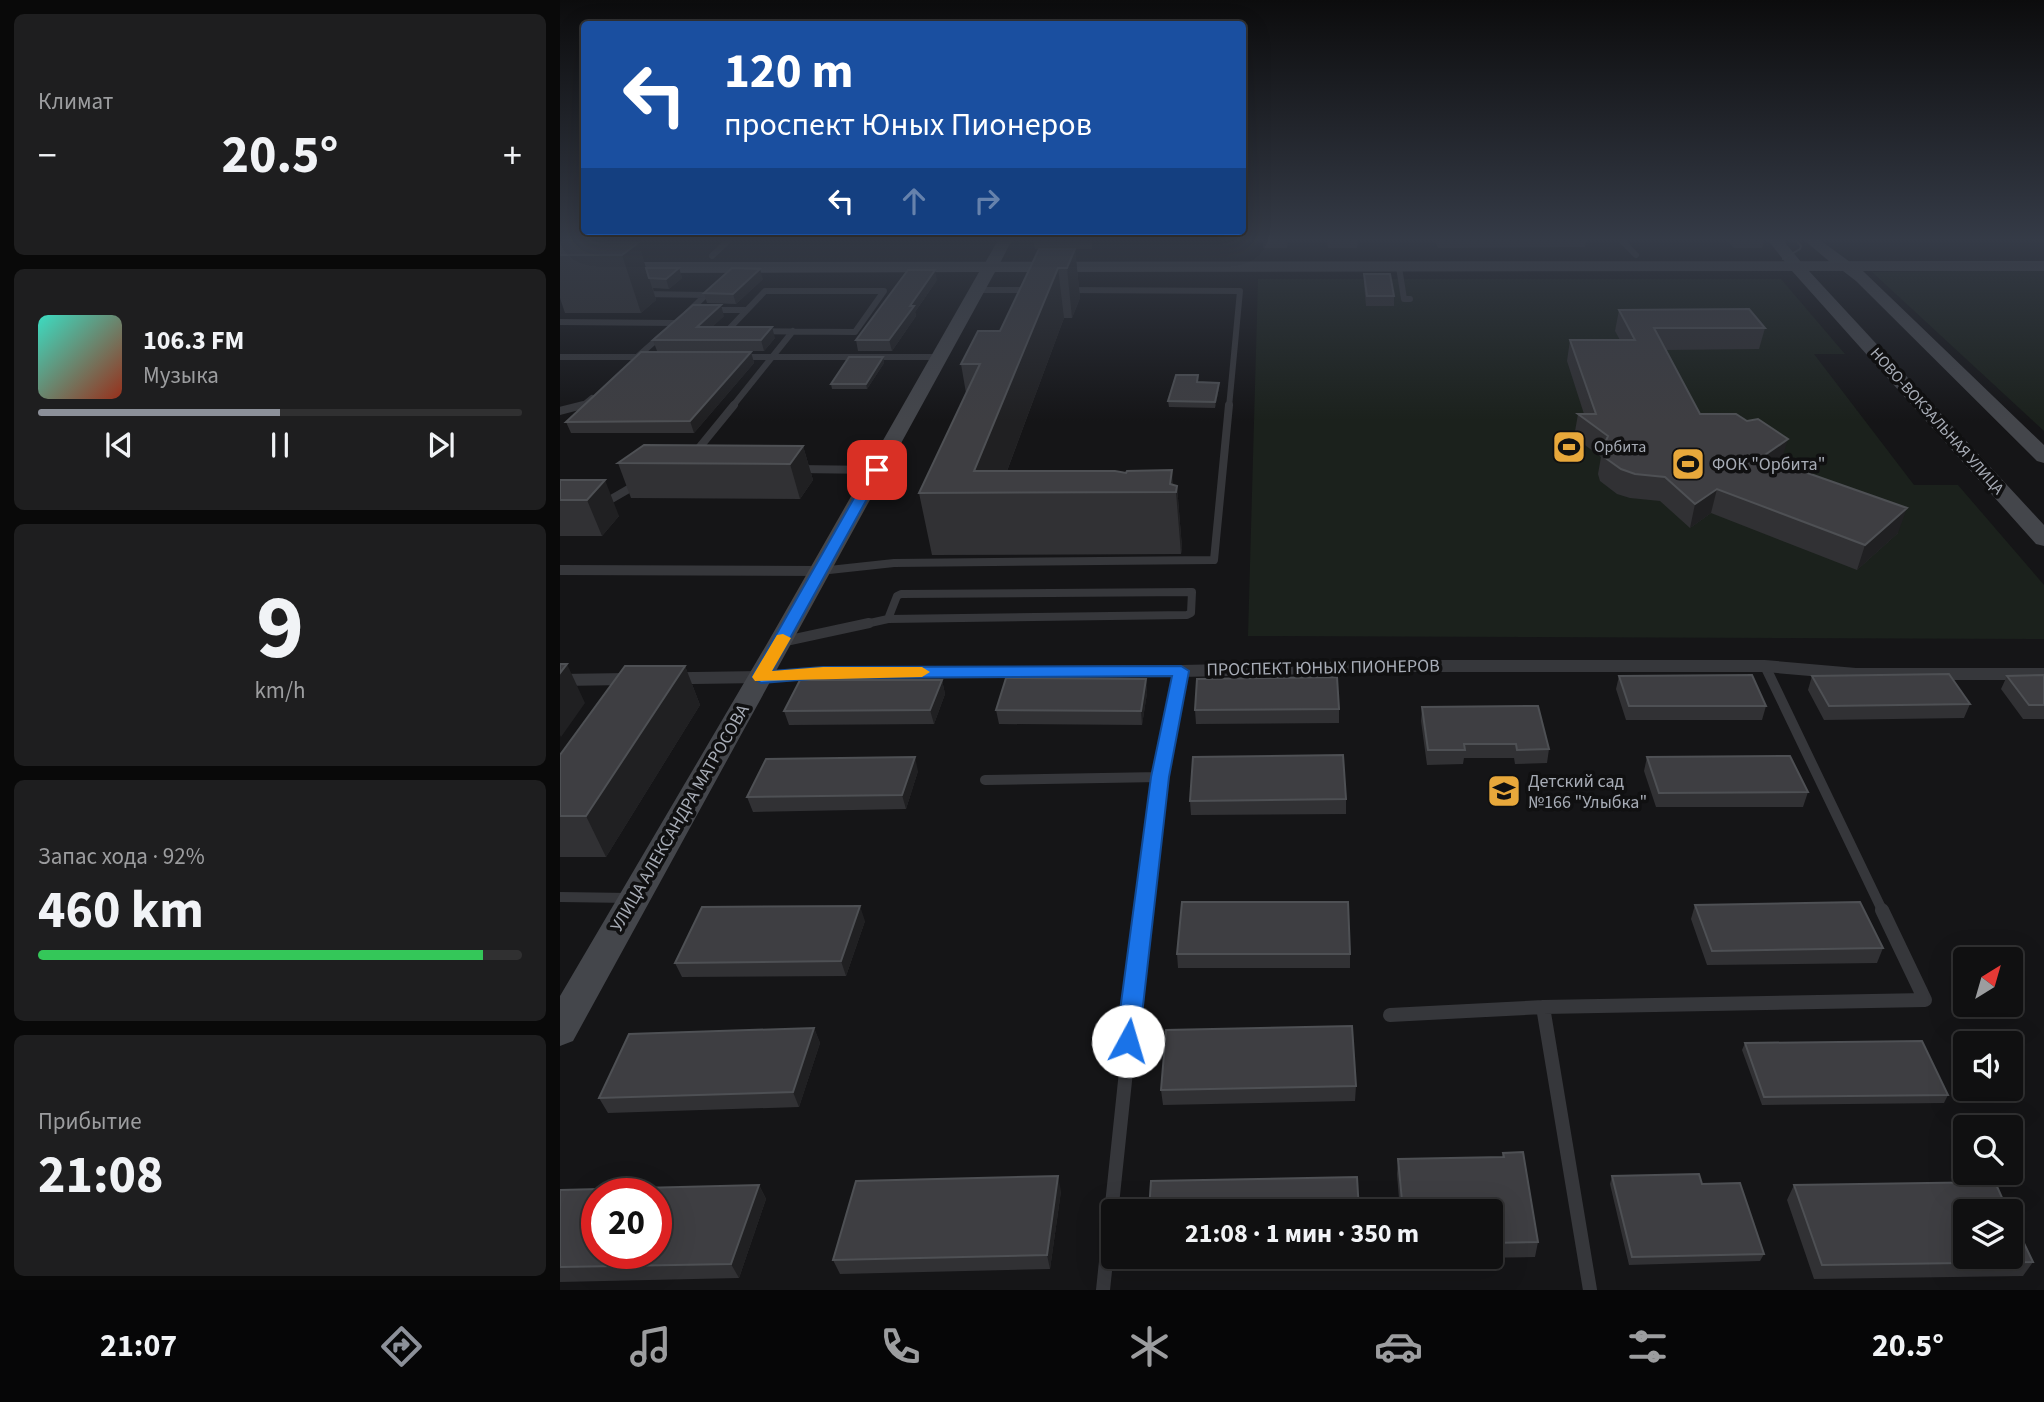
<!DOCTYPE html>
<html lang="ru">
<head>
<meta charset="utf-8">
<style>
	:root { --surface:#101011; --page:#1e1e1f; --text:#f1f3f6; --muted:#9c9d9f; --line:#303031; --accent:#8c9099 }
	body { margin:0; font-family:"Source Sans 3",sans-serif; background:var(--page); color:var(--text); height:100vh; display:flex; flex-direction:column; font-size:26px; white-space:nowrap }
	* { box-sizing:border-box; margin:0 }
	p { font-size:23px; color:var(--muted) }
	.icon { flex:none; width:38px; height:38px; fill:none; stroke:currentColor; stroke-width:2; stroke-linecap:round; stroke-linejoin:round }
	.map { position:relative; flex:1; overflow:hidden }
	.side { display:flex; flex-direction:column; gap:14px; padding:14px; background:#090909; width:560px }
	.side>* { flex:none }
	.guide { position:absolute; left:21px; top:21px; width:665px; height:214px; border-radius:7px; box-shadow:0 7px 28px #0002,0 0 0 2px var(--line); background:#1a4fa0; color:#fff; overflow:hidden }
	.needle { width:46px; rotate:37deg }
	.controls { position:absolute; left:1393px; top:947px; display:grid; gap:14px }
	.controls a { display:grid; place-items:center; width:70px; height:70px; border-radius:7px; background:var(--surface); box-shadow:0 7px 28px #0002,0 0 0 2px var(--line); font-size:35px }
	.speed { position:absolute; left:21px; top:1178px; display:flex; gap:14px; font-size:35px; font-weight:700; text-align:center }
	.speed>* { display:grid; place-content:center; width:91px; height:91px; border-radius:50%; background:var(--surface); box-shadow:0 7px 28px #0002,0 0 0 2px var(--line); line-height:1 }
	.speed .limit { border:10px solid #d22; background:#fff; color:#111 }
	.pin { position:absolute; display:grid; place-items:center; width:60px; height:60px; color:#fff; margin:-30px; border-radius:14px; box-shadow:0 4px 10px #0006 }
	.me { position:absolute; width:77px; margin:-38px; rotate:6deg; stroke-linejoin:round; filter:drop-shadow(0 0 5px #0008) }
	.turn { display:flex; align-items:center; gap:24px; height:147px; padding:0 28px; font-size:32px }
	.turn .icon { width:91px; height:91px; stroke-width:2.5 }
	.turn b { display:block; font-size:49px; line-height:60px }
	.lanes { display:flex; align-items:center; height:66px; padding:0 28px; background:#0003; justify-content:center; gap:35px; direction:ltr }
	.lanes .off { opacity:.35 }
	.big { font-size:52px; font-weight:700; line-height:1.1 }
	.side .card { flex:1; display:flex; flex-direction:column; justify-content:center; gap:10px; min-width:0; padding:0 24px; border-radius:10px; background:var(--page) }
	.side .dial { align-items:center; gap:0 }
	.dial b { font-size:91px; line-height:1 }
	.song { display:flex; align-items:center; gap:21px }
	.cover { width:84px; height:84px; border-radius:10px; background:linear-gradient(135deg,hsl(170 70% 55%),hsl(10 70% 35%)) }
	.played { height:7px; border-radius:4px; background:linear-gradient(90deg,var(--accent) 50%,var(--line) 50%) }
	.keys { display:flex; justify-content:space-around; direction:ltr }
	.heat { display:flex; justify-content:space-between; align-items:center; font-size:38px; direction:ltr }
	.charge { height:10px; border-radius:5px; background:linear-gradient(90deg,#34c759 92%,var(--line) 0) }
	.trip { position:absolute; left:541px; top:1199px; width:402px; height:70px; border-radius:7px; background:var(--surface); box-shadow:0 7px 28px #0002,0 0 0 2px var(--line); font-weight:700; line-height:70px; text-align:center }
	.dock { display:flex; height:112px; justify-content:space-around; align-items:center; background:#060607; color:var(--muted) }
	.dock .icon { width:49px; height:49px }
	.dock .on { color:var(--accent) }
	.dock b { font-size:32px; color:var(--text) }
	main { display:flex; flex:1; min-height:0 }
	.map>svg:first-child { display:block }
	.green { fill:#1b211c }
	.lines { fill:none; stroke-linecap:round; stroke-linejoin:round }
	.lane-far3 { stroke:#36373b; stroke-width:6 }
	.lane-far2 { stroke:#36373b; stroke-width:8 }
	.lane-far1 { stroke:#36373b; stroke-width:10 }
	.lane { stroke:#36373b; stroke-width:14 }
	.street { fill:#36373b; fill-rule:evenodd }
	.secondary { fill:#44464b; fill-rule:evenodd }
	.tram { stroke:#494b50; stroke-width:2 }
	.wall { fill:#313134 }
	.shaded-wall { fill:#202022 }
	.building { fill:#3e3e42; stroke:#4e5054; stroke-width:2; fill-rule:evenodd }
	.route { fill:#1a73e8; stroke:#114b97; stroke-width:2 }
	.slow { fill:#f59e0b }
	.labels { text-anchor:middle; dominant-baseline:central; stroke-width:7; stroke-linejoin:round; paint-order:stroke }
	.far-street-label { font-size:16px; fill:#a7acb6; stroke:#101011 }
	.far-poi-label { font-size:16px; fill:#a7acb6; stroke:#101011; text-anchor:start }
	.poi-label { font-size:18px; fill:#a7acb6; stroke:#101011; text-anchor:start }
	.street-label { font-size:18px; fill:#a7acb6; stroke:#101011 }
</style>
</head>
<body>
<main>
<section class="side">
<div class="card"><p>Климат</p>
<div class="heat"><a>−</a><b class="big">20.5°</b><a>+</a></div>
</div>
<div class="card">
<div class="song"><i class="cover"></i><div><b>106.3 FM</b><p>Музыка</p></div></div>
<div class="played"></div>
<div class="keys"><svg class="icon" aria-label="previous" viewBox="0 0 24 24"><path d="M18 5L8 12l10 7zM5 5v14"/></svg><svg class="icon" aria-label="pause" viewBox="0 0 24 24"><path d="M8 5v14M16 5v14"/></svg><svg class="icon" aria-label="next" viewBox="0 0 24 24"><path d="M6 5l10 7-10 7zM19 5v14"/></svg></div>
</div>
<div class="card dial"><b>9</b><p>km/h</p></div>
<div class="card"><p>Запас хода · 92%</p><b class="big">460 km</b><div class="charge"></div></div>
<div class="card"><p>Прибытие</p><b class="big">21:08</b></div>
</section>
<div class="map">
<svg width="1484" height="1290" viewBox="0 0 1484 1290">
	<rect width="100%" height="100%" fill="#151517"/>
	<path class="green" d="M1484,270V431L1312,272Z
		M698,279H1221L1285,354H1254L1354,485H1398L1484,585V639L688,636Z"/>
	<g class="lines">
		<path class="lane-far3" d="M1061,240L1076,255
			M152,256L169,240
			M839,267L844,299H850
			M418,290H470
			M506,290L680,291L669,407
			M205,291H324L295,332L167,331Z
			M84,294L146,295
			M149,310H187
			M127,313L154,287
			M0,322L115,323
			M0,357H87
			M77,357L103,334
			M183,357H380
			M21,407L32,398
			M172,407L233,331"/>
		<path class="lane-far2" d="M0,411L23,405
			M134,454L174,405
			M237,469L317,470
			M41,505L79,483
			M260,571L334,563L654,560L669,405
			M632,592L631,613L627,615L328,619L337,596L341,594Z
			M301,625L328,619"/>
		<path class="lane-far1" d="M221,642L309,623
			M1205,666L1323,912
			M425,780L600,777
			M0,897L70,898
			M582,912L621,671"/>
		<path class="lane" d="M830,1015L983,1007
			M543,1290L583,910
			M1030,1290L983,1007L1365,1000L1322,910"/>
		<path class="street" d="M0,565L260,566L269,571L260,576L0,575Z
			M839,660H1205L1296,668H1484V680H1296L1205,672H839L621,677L263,679L201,683L0,686V674L201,671L263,667L621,665Z"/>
		<path class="secondary" d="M438,240H452L440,263L1225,262L1208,240H1223L1241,262H1270L1244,240H1260L1290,262L1484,261V271H1303L1484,445V463L1477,461L1296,281L1283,271H1249L1484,525V546L1476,544L1232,271L435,272L13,1041L0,1046V996L208,642L419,272L82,273L74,268L82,263H425Z"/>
		<path class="tram" d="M1223,259L1240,249L1241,246L1236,240
			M67,263L1484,262"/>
	</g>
	<path class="wall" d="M473,240H532V249H475Z
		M703,240H728L727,248H703Z
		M767,240H798L797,248H768Z
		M875,240H1026L1025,247L878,248Z
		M1167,240H1204L1202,248H1174Z
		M0,243H78L86,268H119L122,278L109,289L93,288L96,300L81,313H5L0,298Z
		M515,249L520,298L512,318H504L447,471L617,486L622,548L621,554L372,555L359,493L406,393L401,364L440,331Z
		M804,274L834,296V306H806L804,284Z
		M203,279L176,304L147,303L144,293Z
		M377,280L355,312L356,316L332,351H298L296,340Z
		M1059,310L1205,328L1199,349L1105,350L1140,414L1338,533L1297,570L1151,513L1130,528L1100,501L1070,498L1057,494L1040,481L1038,474L1041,457L1014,437L1018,414H1024L1007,361L1010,340H1060L1055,331Z
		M164,316L152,327L215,338L204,351H97L93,340Z
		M191,352L194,363L134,433H11L6,422Z
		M323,357L324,363L307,389H272L271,384Z
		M638,382L659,388L655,408L609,407L608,401Z
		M243,446L253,480L240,499L71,498L58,463Z
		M0,480L59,516L42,536H0Z
		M125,666L140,705L46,857H0V755Z
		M1484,675V719H1463L1441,689L1447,676Z
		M1059,676L1206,706L1202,720H1066L1056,689Z
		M1252,676L1410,704L1404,718L1264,720L1248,690Z
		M586,679L587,693L582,725L439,724L436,710Z
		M382,680L385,694L374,724L229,725L224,711Z
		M862,707L989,749L987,763L955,764L954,758H904L903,764L867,765L861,721Z
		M779,709V723L636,724L635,710Z
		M1087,757L1248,792L1243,807H1096L1084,771Z
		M358,771L346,809L193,812L187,797Z
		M786,799V814L631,815L630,801Z
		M1135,905L1323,948L1317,963L1147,965L1131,919Z
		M305,921L286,976L122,977L115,963Z
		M617,954H790V968H618Z
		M254,1028L260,1043L239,1107L48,1113L39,1098Z
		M1185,1043L1388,1095L1384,1103L1202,1105L1182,1050Z
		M796,1086L795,1101L603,1105L601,1090Z
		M943,1153L978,1242L975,1257L844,1259V1256H931V1211H840L837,1174L838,1159L942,1157Z
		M1052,1176L1142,1184L1204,1254L1200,1261L1069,1265L1050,1184Z
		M199,1185L206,1199L179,1278L0,1282V1190Z
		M1234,1185L1473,1262L1463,1276L1254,1279L1227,1200Z
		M501,1191L490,1269L280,1274L273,1260Z
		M586,1256H801V1263L587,1267Z"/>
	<path class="shaded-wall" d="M78,243L96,300L81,313L62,255Z
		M515,249L520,298L512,318L507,268Z
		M119,268L122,278L109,289L106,279Z
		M498,268L504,318L439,492L414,471Z
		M200,269L203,279L176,304L173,294Z
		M375,270L377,280L355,312L356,316L332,351L329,340L350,306Z
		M161,305L164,316L141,338L137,327Z
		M212,327L215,338L204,351L201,340Z
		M191,352L194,363L134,433L130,421Z
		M323,357L324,363L307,389L306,384Z
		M659,383V388L655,408V402Z
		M1228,439L1221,462L1196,481L1202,457Z
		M243,446L253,480L240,499L230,464Z
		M612,470L614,492L610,484Z
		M45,480L59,516L42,536L27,500Z
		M617,486L622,548L621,554L616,492Z
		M1157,489L1151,513L1130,528L1135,504Z
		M1347,508L1338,533L1297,570L1305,545Z
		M7,664L25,703L1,737L0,735V673Z
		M125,666L140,705L46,857L26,816Z
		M586,679L587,693L582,725L581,711Z
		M382,680L385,694L374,724L370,710Z
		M355,757L358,771L346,809L342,795Z
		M300,906L305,921L286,976L281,961Z
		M254,1028L260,1043L239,1107L233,1092Z
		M498,1176L501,1191L490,1269L487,1255Z
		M199,1185L206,1199L179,1278L171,1264Z"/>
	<path class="building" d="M4,241L78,243L62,255H0V243Z
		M479,249H515L507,268H498L414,471H555L566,473L567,471L612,470L610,484L617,486L616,492L359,493L420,364H401L418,331H440Z
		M86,268H119L106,279L89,278Z
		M172,268L200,269L173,294L144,293Z
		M348,270H375L350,306H354L329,340H296Z
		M804,274H830L834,296H807Z
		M133,305H161L137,327H212L201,340H93Z
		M1189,309L1205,328H1094L1140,414H1176L1187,421L1198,419L1228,439L1202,457L1347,508L1305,545L1157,489L1135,504L1105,477L1075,474L1061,469L1044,457L1042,450L1048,436L1018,414H1036L1010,340H1075L1059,310Z
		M81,352H191L130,421L6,422Z
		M289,357H323L306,384H271Z
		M616,375H638L637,382L659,383L655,402L608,401Z
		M84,445L243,446L230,464L58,463Z
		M0,480H45L27,500H0Z
		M0,664H7L0,673Z
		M65,666H125L26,816H0V755Z
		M1389,674L1410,704L1269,706L1252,676Z
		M1192,675L1206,706H1069L1059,676Z
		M1484,675V705H1469L1447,676Z
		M777,677L779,709L635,710L637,679Z
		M446,678L586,679L581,711L436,710Z
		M240,680H382L370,710L224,711Z
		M978,706L989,749L957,750L956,744H904L905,750H868L862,707Z
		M783,755L786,799L630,801L633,757Z
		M1230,756L1248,792L1099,793L1087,757Z
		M355,757L342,795L187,797L206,759Z
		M622,902H788L790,954H617Z
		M1300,902L1323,948L1152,951L1135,905Z
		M300,906L281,961L115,963L142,907Z
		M792,1026L796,1086L601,1090L606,1030Z
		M254,1028L233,1092L39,1098L69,1034Z
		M1362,1041L1388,1095L1204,1097L1185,1043Z
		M963,1152L978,1242L931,1243V1211H843L838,1159L944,1157L943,1153Z
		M1139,1174L1142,1184L1180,1183L1204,1254L1072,1257L1052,1176Z
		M498,1176L487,1255L273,1260L296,1181Z
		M797,1177L799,1211H589L591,1181Z
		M1435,1182L1448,1211H1405V1256H1451V1216L1473,1262L1262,1265L1234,1185Z
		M199,1185L171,1264L0,1267V1190ZM37,1194H96V1253H37Z"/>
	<linearGradient id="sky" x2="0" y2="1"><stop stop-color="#0c0c0d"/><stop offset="0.57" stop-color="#353b47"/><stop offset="1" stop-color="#353b47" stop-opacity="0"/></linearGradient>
	<rect width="1484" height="421" fill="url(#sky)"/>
	<path class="route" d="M317,466L323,470L212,671L263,667L621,666L629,671L609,777L579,1041L576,1048L568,1051L559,1048L556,1041L591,777L612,676L263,678L201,683L192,677L310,470Z"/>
	<path class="slow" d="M223,634L231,638L212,671L263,667H362L370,672L362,677L195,681L192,677L217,635Z"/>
	<defs>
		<symbol id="stadium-square" viewBox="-11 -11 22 22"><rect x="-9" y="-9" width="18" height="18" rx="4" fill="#e8a83b" stroke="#101011"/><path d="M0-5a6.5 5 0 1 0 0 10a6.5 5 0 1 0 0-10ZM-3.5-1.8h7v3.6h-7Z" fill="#111"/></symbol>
		<symbol id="school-square" viewBox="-11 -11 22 22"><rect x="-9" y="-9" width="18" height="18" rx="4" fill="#e8a83b" stroke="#101011"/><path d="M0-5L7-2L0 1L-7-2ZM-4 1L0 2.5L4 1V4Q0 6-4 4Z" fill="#111"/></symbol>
	</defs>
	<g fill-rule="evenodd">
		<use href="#stadium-square" x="990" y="428" width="38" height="38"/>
		<use href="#stadium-square" x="1109" y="445" width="38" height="38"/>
		<use href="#school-square" x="925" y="772" width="38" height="38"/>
	</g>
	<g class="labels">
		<g class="far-street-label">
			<text transform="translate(1377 421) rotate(48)">НОВО-ВОКЗАЛЬНАЯ УЛИЦА</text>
		</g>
		<g class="far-poi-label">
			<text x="1034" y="447">Орбита</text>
		</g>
		<g class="poi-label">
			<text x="1152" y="464">ФОК "Орбита"</text>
			<text x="968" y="781">Детский сад<tspan x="968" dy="21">№166 "Улыбка"</tspan></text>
		</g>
		<g class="street-label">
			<text transform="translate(763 668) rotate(-1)">ПРОСПЕКТ ЮНЫХ ПИОНЕРОВ</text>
			<text transform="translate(120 818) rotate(-60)">УЛИЦА АЛЕКСАНДРА МАТРОСОВА</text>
		</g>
	</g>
</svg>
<div class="controls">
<a><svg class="needle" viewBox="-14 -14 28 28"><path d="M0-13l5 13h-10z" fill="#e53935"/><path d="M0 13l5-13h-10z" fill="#9c9d9f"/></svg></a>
<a><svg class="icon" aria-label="sound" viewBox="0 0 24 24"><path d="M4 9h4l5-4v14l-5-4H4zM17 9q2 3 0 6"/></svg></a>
<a><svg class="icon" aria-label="search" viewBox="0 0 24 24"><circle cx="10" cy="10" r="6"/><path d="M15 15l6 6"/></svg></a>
<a><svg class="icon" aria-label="layers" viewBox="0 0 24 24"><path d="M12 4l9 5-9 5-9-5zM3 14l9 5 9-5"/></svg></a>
</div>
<div class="speed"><div class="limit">20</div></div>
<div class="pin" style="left:317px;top:470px;background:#d93025"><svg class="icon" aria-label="arrive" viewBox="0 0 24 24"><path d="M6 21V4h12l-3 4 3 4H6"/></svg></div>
<svg class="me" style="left:568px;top:1041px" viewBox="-20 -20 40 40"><circle r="19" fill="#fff"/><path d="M0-13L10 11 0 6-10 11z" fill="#1a73e8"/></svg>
<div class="trip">21:08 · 1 мин · 350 m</div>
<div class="guide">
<div class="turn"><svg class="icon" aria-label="left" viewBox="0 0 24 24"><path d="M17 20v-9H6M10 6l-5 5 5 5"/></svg><div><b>120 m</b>проспект Юных Пионеров</div></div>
<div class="lanes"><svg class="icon" aria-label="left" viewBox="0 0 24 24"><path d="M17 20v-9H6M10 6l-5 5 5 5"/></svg><svg class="icon off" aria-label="ahead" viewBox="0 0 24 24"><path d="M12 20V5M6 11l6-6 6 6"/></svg><svg class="icon off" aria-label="right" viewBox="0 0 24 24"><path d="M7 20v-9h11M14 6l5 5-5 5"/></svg></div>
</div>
</div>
</main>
<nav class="dock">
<b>21:07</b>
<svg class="icon on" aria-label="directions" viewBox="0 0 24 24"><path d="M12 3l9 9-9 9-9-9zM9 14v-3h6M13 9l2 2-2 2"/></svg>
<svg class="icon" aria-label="music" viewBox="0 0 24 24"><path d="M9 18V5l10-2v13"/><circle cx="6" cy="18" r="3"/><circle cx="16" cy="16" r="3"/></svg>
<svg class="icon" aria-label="phone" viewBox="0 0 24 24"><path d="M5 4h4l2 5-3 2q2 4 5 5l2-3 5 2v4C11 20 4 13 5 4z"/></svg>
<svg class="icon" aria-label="climate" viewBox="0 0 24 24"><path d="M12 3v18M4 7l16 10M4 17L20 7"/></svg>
<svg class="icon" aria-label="car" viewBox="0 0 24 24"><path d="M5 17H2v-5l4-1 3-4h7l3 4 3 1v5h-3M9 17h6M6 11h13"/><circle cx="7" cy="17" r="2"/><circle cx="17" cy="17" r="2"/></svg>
<svg class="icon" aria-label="filters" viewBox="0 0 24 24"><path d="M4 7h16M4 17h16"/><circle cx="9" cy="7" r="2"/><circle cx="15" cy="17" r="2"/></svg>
<b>20.5°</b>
</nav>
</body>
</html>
